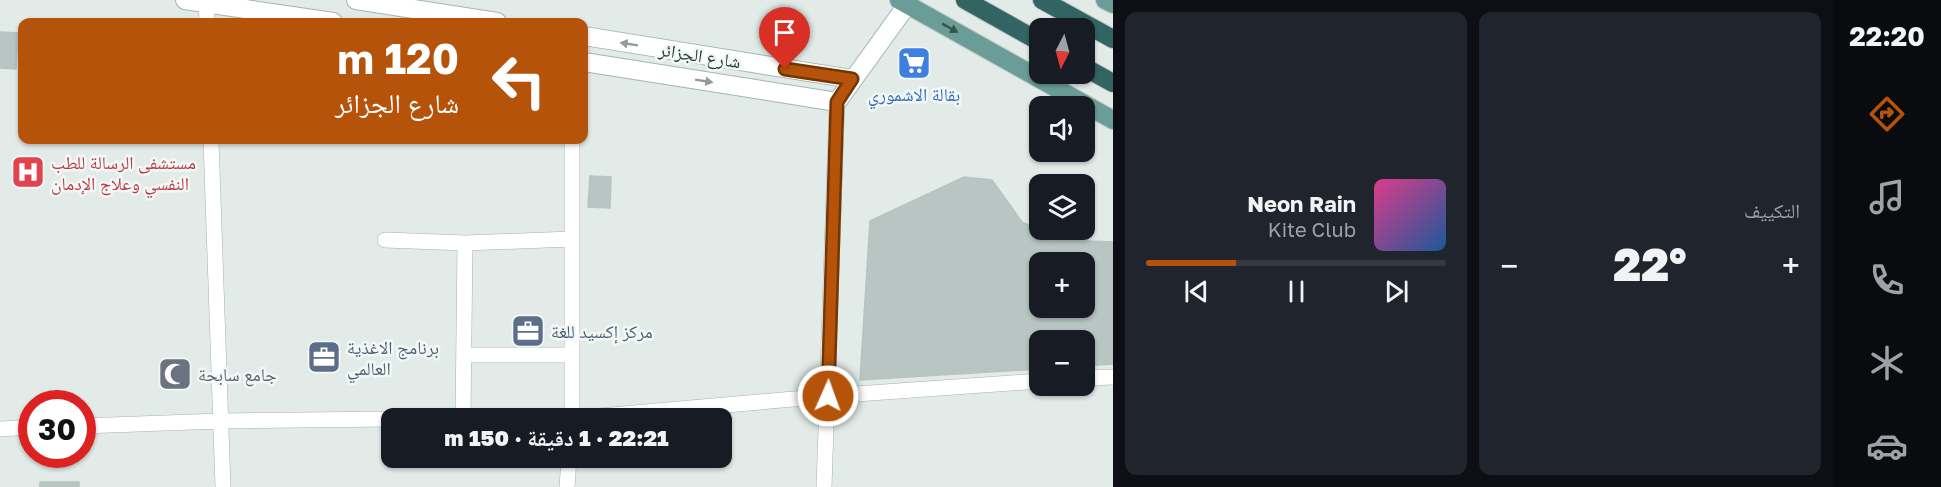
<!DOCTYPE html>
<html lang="ar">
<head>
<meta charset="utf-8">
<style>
	:root { --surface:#171b24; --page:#20242c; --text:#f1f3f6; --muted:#9ea1a6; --line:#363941; --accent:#b45309 }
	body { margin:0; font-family:"Golos Text","Noto Naskh Arabic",sans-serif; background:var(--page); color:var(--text); direction:rtl; height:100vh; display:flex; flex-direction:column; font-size:22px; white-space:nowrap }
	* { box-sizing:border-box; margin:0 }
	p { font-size:20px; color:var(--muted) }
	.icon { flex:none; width:33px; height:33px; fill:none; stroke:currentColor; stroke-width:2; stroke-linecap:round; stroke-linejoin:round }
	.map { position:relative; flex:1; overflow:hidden; direction:ltr }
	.sheet { display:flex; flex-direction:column; gap:12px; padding:12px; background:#0d0f14; width:720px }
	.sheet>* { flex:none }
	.guide { position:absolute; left:18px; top:18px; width:570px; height:126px; border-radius:12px; box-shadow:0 2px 4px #0004; direction:rtl; background:#b45309; color:#fff; overflow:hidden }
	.needle { width:39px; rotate:186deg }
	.tools { position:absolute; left:1029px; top:18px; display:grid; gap:12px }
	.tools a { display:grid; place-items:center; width:66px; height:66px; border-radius:12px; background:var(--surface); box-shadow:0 2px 4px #0004; font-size:30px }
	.speed { position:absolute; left:18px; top:390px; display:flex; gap:12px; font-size:30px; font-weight:700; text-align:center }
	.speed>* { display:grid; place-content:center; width:78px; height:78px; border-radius:50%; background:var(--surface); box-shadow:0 2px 4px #0004; line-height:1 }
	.speed .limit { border:9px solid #d22; background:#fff; color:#111 }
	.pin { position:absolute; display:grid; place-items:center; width:51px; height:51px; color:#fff; margin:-62px -26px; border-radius:50% 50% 50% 0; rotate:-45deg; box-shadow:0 0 6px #0007 }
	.pin .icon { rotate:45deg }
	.me { position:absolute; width:66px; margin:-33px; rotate:2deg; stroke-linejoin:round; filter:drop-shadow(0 0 4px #0008) }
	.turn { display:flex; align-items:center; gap:21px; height:126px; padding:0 30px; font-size:27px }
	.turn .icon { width:78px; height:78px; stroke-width:2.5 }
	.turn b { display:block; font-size:42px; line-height:51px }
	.big { font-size:45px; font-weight:800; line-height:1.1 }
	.sheet .widget { flex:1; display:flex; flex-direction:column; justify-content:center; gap:9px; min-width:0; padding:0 21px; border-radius:12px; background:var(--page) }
	.song { display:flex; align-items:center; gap:18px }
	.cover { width:72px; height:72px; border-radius:9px; background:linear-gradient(135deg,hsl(330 70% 55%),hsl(210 70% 35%)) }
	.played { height:6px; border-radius:3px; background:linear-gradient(90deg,var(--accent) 30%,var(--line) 30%) }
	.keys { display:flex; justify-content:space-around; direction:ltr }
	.heat { display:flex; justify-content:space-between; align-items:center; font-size:33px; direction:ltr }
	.sheet .tiles { flex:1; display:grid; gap:12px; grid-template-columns:repeat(2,1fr) }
	.trip { position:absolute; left:381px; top:408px; width:351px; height:60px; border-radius:12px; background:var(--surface); box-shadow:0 2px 4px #0004; font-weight:800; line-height:60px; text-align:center; direction:rtl }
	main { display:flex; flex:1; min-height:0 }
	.tabs { display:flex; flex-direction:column; width:108px; justify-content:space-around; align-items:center; background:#090b0e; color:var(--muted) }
	.tabs .icon { width:42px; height:42px }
	.tabs .active { color:var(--accent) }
	.tabs b { font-size:27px; color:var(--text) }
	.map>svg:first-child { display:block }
	.building { fill:#b8c5c2; stroke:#b5c4c0; stroke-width:1.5; fill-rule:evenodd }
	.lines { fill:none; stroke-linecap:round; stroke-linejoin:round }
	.street-casing { stroke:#a5b2af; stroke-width:16 }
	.secondary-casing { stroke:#a2b6b1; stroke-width:20 }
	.primary-casing { stroke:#c2c8c7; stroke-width:20 }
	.highway-casing { stroke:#c2c8c7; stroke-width:20 }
	.street { stroke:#fff; stroke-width:15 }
	.secondary { stroke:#fff; stroke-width:18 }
	.primary { stroke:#6a9d97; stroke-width:18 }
	.highway { stroke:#326461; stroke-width:18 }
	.oneway { fill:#36534f }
	.oneway2 { fill:#929c9b }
	.route-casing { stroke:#753606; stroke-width:15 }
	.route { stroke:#b45309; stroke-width:10 }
	.labels { text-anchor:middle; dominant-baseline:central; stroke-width:5; stroke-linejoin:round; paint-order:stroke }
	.street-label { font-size:18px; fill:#243a37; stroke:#f2f8f6 }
	.shop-label { font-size:18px; fill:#366cbe; stroke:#f2f8f6 }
	.health-label { font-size:18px; fill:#be3a42; stroke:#f2f8f6; text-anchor:start }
	.service-label { font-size:18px; fill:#4e5e75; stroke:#f2f8f6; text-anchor:start }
	.worship-label { font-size:18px; fill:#5b616d; stroke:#f2f8f6; text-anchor:start }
</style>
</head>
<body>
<main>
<nav class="tabs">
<b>22:20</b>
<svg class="icon active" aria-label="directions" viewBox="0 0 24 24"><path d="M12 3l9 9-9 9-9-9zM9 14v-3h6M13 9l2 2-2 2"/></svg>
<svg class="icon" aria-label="music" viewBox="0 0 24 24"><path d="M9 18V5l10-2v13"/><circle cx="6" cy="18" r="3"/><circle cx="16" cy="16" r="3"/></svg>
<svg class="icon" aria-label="phone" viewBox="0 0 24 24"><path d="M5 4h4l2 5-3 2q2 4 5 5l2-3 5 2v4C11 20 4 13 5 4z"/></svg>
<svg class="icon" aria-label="climate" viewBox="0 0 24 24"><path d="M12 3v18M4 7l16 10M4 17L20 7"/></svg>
<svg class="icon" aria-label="car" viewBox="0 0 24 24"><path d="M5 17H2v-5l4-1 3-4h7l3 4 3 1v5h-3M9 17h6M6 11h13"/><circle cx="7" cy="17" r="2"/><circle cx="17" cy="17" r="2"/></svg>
</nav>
<section class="sheet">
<div class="tiles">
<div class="widget"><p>التكييف</p>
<div class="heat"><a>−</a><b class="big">22°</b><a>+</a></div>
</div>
<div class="widget">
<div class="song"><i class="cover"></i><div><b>Neon Rain</b><p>Kite Club</p></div></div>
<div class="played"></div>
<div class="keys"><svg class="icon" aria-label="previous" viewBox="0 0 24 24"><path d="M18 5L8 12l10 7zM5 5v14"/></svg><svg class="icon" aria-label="pause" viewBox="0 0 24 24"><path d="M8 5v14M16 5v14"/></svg><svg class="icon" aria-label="next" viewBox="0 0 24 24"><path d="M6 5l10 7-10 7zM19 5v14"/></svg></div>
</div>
</div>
</section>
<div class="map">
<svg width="1113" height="487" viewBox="0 0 1113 487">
	<rect width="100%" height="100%" fill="#e2ebe8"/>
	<path class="building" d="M0,32L18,33L16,69L0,68Z
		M590,176L611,177L610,208L588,207Z
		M964,177L992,180L1022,222L1061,240L1113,242V364L1084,366V340H1040V369L860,380L870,221ZM1040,262H1084V308H1040Z
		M40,482H79V487H40Z"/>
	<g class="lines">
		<defs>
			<path id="street" d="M206,3L207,22
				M211,140L223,487
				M572,140V418
				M385,240L465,243L572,239
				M464,355H572
				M1084,378L1113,377
				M463,418L465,243
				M577,418L828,396L1040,381
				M82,426L221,421L392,419
				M0,429L32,427
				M567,487L569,458
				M824,487L837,102"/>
			<path id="secondary" d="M185,0L333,22
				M356,0L497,22
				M584,36L852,79
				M584,62L837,102L907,5"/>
			<path id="primary" d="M899,0L1113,120
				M1105,0L1113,4"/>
			<path id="highway" d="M965,0L1040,42
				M1042,0L1113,39
				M1084,67L1113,83"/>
		</defs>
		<use href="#street" class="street-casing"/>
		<use href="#secondary" class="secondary-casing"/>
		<use href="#primary" class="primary-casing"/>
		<use href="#highway" class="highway-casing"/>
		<use href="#street" class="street"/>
		<use href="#secondary" class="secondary"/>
		<use href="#primary" class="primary"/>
		<use href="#highway" class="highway"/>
	</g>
	<defs><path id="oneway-solid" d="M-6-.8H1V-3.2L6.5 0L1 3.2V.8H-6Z" transform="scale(1.5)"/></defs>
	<use class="oneway" href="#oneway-solid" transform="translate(950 28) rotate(29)"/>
	<g class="oneway2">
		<use href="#oneway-solid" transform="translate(629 44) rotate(-171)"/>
		<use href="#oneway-solid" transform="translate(704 81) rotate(9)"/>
	</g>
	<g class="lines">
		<defs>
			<path id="route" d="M785,69L852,79L837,102L828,396"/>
		</defs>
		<use href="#route" class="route-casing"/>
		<use href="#route" class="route"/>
	</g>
	<defs>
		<symbol id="supermarket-square" viewBox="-11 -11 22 22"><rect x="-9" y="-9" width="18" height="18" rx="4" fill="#3f7fe0" stroke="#f2f8f6"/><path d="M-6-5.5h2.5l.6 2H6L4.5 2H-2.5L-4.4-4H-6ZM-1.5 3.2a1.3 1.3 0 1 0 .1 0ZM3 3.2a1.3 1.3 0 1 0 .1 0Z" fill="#fff"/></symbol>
		<symbol id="hospital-square" viewBox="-11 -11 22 22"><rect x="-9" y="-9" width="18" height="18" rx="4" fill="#e0444e" stroke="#f2f8f6"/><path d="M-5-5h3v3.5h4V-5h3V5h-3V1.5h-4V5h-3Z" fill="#fff"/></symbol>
		<symbol id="office-square" viewBox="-11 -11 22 22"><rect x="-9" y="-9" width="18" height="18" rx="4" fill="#5c6f8a" stroke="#f2f8f6"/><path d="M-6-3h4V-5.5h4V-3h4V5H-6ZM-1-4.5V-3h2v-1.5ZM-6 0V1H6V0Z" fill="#fff"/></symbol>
		<symbol id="mosque-square" viewBox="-11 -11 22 22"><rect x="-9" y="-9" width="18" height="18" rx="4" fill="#6b7280" stroke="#f2f8f6"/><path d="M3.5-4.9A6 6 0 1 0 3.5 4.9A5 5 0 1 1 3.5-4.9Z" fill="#fff"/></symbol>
	</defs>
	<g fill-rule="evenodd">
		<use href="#supermarket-square" x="895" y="44" width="38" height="38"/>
		<use href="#hospital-square" x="9" y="153" width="38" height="38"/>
		<use href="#office-square" x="509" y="312" width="38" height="38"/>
		<use href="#office-square" x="305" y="338" width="38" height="38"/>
		<use href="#mosque-square" x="156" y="355" width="38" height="38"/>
	</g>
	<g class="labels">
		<g class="street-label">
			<text transform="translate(700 55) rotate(9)">شارع الجزائر</text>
		</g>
		<g class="shop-label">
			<text x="914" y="94">بقالة الاشموري</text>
		</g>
		<g class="health-label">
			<text x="51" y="162">مستشفى الرسالة للطب<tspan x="51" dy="21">النفسي وعلاج الإدمان</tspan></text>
		</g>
		<g class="service-label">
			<text x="551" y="331">مركز إكسيد للغة</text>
			<text x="347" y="347">برنامج الاغذية<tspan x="347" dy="21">العالمي</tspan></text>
		</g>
		<g class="worship-label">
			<text x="198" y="374">جامع سابحة</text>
		</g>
	</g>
</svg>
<div class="tools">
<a><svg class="needle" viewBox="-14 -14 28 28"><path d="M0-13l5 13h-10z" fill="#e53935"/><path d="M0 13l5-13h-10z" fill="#9ea1a6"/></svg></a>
<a><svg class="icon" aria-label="sound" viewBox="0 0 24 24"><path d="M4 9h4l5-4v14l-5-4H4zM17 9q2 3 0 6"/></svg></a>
<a><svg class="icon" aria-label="layers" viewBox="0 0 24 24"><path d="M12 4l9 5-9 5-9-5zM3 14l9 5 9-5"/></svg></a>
<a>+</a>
<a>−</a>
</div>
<div class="speed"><div class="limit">30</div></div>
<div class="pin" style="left:785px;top:69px;background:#d93025"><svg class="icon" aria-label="arrive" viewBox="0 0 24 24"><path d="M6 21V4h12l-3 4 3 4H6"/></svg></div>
<svg class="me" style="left:828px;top:396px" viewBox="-20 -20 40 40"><circle r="17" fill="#b45309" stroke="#fff" stroke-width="3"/><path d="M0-11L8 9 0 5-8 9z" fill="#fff"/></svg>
<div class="trip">22:21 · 1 دقيقة · 150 m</div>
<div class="guide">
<div class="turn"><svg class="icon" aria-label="left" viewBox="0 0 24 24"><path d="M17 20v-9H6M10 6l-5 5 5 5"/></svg><div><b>120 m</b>شارع الجزائر</div></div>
</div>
</div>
</main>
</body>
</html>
